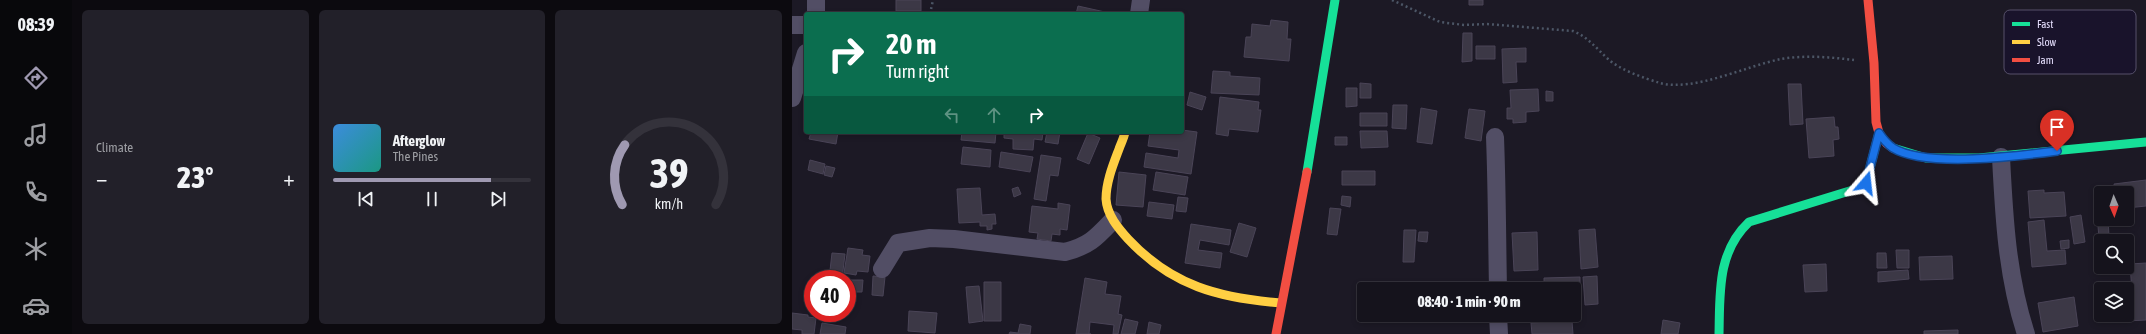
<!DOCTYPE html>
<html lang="en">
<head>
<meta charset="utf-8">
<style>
	:root { --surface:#15131c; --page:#222029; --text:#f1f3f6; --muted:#9d9ea3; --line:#34323b; --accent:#9f99b1 }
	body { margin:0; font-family:"Asap Condensed",sans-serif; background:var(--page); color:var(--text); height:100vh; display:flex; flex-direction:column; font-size:15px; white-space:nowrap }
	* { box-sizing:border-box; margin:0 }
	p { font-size:13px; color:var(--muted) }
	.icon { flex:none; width:22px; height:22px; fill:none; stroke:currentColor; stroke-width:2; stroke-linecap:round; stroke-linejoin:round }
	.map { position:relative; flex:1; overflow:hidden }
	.sheet { display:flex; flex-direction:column; gap:10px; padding:10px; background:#0c0a0f; width:720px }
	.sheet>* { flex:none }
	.hud { position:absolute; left:12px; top:12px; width:380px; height:122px; border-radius:4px; box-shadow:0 2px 6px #0003,0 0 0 1px var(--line); background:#0b6e4f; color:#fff; overflow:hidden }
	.needle { width:26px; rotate:178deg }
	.fabs { position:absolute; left:1302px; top:186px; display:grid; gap:8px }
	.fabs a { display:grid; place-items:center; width:40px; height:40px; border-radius:4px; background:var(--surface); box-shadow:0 2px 6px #0003,0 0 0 1px var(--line); font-size:20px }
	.speed { position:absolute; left:12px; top:270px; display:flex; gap:8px; font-size:20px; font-weight:700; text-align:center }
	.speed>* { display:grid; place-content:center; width:52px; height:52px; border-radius:50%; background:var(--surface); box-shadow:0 2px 6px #0003,0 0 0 1px var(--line); line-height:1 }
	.speed .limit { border:6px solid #d22; background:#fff; color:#111 }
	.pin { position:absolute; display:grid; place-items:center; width:34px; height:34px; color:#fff; margin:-41px -17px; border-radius:50% 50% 50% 0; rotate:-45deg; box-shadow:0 0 4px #0007 }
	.pin .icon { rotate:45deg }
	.me { position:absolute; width:44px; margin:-22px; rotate:17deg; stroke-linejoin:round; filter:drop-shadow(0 0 3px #0008) }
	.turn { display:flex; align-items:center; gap:14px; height:84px; padding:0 16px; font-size:18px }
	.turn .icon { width:52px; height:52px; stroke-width:2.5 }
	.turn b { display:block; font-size:28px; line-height:34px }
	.lanes { display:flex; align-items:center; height:38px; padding:0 16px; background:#0003; justify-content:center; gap:20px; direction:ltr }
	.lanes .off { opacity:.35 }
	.big { font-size:30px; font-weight:800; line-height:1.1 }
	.sheet .widget { flex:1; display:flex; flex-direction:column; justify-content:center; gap:6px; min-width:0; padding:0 14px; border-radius:6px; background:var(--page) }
	.sheet .dial { align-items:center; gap:0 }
	.dial svg { height:104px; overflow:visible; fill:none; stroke:var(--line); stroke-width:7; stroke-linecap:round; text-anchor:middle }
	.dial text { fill:var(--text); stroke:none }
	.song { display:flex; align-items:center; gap:12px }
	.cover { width:48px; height:48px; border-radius:6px; background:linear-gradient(135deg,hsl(210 70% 55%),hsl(170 70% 35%)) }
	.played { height:4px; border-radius:2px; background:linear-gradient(90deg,var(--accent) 80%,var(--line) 80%) }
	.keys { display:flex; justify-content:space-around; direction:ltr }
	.heat { display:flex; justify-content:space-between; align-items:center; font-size:22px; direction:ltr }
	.sheet .tiles { flex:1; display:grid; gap:10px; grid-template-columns:repeat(3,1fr) }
	.trip { position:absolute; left:565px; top:282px; width:224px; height:40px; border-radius:4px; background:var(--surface); box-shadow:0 2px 6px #0003,0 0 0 1px var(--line); font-weight:800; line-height:40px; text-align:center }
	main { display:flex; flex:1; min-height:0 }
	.menu { display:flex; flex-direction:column; width:72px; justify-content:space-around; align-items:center; background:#08080b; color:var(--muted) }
	.menu .icon { width:28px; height:28px }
	.menu .on { color:var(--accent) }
	.menu b { font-size:18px; color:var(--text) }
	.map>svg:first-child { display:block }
	.building { fill:#3c3846; stroke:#4a4457 }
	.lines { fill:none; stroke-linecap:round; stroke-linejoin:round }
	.path { stroke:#4c5666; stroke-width:2.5; stroke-dasharray:2 3; stroke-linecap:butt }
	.street { stroke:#524e65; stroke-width:18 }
	.fast { stroke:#16e098; stroke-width:9 }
	.slow { stroke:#ffcf43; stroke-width:9 }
	.jam { stroke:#f24e42; stroke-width:9 }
	.route-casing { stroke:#114b97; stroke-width:10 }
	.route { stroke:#1a73e8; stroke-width:7 }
	.key { fill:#19132b; stroke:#56506a; stroke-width:1 }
	.key-label { font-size:11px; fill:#e5defd }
</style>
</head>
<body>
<main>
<nav class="menu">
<b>08:39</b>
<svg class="icon on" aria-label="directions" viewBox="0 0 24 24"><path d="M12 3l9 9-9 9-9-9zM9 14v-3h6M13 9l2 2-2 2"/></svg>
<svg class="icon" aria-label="music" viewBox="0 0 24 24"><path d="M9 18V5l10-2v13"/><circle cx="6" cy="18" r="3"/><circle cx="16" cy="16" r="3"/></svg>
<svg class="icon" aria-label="phone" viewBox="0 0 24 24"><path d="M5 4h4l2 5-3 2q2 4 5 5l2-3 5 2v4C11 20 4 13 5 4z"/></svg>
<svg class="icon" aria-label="climate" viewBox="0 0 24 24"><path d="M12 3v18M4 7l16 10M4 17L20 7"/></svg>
<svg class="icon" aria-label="car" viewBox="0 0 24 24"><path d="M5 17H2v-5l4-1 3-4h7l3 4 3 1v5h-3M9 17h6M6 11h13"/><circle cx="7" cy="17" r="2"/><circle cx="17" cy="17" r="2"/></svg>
</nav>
<section class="sheet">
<div class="tiles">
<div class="widget"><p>Climate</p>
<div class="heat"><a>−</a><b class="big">23°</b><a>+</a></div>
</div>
<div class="widget">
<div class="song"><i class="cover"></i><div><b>Afterglow</b><p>The Pines</p></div></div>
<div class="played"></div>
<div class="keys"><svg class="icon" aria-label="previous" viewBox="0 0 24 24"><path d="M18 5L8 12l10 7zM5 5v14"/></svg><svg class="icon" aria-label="pause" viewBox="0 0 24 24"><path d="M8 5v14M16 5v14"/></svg><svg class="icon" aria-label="next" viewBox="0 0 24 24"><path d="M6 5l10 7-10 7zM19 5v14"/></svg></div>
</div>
<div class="widget dial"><svg viewBox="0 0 100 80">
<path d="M14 69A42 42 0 1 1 86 69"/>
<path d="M14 69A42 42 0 0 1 16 23" stroke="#9f99b1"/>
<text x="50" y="56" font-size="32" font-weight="700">39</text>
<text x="50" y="72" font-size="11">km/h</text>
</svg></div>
</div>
</section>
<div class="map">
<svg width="1354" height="334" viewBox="0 0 1354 334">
	<rect width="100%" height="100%" fill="#1c1925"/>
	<path class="building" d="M104,0H129V11H104Z
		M677,0H691V5H677Z
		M286,6L313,12V14H284Z
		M479,20L496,22L495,39H499L497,61L452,57L454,37H459L460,24L478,26Z
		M671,33H680V61L670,62Z
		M684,46H703V59H684Z
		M734,48V62H724L725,82L711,83L710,49Z
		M421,71L438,72V76L468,78L467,95L419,93Z
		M568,83L579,84V98H568Z
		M996,84H1009L1011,124L998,125Z
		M554,88H565V106L554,107Z
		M746,89L747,111L734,112V122L721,123V119H715V108H719L718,90Z
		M754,91L761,92V101H754Z
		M398,92L414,97L410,110L395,105Z
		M428,97L467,102L466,110H469L466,132L437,129L436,136L424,134Z
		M601,105H615L614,129L600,128Z
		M629,108L645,111L640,144L625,142Z
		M677,109L693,111L689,141L673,138Z
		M568,113H595V126H568Z
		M1042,117L1043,127H1046L1047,139L1041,140L1042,156L1017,158L1014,119Z
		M390,130L405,132L399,174L352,167L354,153L386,158L387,150L356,146L358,132H390Z
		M568,131H595L596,147L569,148Z
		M19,132H46L44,144L17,139Z
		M170,132H204L203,143L169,140Z
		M212,132H251L250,140L242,139L241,150L221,149V139L212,138Z
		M255,132H268L266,144L253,142Z
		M296,133L308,138L297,164L285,159Z
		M543,137H555V145H543Z
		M171,147L199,150L198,167L169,164Z
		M209,152L241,157L238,172L207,167Z
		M249,155L269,158L266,176L258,175L254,201L242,199Z
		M18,160L33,164L31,174L16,170Z
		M34,166L43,168L40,177L32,175Z
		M550,171H583V185H550Z
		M327,172L354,175L351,207L324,205Z
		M364,172L396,177L393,195L361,190Z
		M1354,180V206L1335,208V193H1323L1322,184Z
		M226,187L229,194L222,197L220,189Z
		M188,188L190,215L203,214L204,224H200V229L195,230V226H188V222L167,223L165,189Z
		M1252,190V193L1272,192L1274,216L1238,218L1236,191Z
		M550,196L559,197L558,207L549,205Z
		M386,197L396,198L394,212L384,211Z
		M357,202L382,205L380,219L355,216Z
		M266,203L278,205L275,230L268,229V235L260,234L259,241L245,239L246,233L237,232L240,206L266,209Z
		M538,208L549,209L545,235L535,234Z
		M1289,215L1293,242L1282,244L1278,217Z
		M1309,215V219H1316L1317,236L1307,237L1305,216Z
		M1252,220L1255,251L1273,250L1274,264L1240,267L1236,222Z
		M447,223L464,228L455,257L438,252Z
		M399,224L439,230L437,245L408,240L406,250L430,253L428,268L393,263Z
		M803,229L806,267L789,269L787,230Z
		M612,230H624L622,262H611Z
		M627,232H636L635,242L626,241Z
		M745,232L746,270L722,271L720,233Z
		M1277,240V248L1269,249L1268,241Z
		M56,248L71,250L70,255L78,256L76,272L65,271L64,275L52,273Z
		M1104,250H1117V268H1105Z
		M40,253L53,254L50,279H37Z
		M1085,253H1094L1095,268H1085Z
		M1160,256L1161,279L1128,280L1127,257Z
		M1354,263V320L1334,321L1335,292H1340L1338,264Z
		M1034,264L1035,291L1013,292L1011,265Z
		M1116,270L1117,279L1086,282V272Z
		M81,276L93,277L91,296L80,295Z
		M805,276L806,304L793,305L791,277Z
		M788,277V294H782V289H752V278Z
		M293,278L315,282L313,294L329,296L326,314L330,315L326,334H321L322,325L298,322L297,334H299H284Z
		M55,280H71L70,292H55Z
		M192,282H209V321H192Z
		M605,285L619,286V289H605Z
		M187,286L191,321L177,323L174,287Z
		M1282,297L1286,326L1251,332L1246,303Z
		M117,311L145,313L143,333L116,331Z
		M0,313L16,315V317L24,318L22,334H10V330L0,329Z
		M603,315H617V319L603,318Z
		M333,319L346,322L343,334H329Z
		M871,320L888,323L886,334H869Z
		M780,321L781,334H740L739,323Z
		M357,322L369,325L367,334H355Z
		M30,323L54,327L53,334H28Z
		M228,324L239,326L238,334H217L218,332L226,333Z
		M1166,330V334H1132V331Z"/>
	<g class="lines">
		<path class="path" d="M600,0L648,22L672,25L695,24L781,31C796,37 804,48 816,59C828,70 852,78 868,83C902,92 954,66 989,59C1013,55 1038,57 1062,60
			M138,14L141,0"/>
		<path class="street" d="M24,14V0
			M347,14L349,0
			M0,25H14
			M0,98L14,53
			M703,137C705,188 705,238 706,289
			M1209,157C1212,217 1215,276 1234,334
			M90,269L106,243L138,238L162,239L273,252C297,246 304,238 321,220
			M706,315L707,334"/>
		<path class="fast" d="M1101,148L1134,158H1187L1354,142
			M515,172L543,0
			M927,334C928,293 925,252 957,222L1064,189L1074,183L1087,133"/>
		<path class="slow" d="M333,132C332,138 329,143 327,149C321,165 314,182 314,199C315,215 326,228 336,239C380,286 427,298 489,303"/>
		<path class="jam" d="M1076,0L1082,63L1084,122L1087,133L1094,143L1101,148
			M484,334L515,172"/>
	</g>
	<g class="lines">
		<defs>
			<path id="route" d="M1074,183L1087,133C1091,139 1095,144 1101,148C1134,168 1227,156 1265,151"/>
		</defs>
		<use href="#route" class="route-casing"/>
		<use href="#route" class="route"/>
	</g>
	<rect x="1212" y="10" width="132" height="64" rx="6" class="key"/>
	<rect x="1220" y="22" width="18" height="4" fill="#16e098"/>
	<rect x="1220" y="40" width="18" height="4" fill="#ffcf43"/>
	<rect x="1220" y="58" width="18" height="4" fill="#f24e42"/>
	<g class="key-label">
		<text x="1245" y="28">Fast</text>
		<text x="1245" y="46">Slow</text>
		<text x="1245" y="64">Jam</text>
	</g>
</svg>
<div class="fabs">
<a><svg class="needle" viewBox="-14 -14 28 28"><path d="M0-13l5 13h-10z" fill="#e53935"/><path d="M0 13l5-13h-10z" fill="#9d9ea3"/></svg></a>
<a><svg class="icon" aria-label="search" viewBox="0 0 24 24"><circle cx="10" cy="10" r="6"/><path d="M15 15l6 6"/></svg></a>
<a><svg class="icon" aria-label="layers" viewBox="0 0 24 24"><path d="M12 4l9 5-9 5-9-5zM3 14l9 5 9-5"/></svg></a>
</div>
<div class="speed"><div class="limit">40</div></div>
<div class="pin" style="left:1265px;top:151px;background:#d93025"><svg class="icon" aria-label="arrive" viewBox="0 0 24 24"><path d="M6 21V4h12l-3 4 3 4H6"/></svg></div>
<svg class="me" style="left:1074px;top:183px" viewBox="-20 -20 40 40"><path d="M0-17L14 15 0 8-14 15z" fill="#1a73e8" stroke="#fff" stroke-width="4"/></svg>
<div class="trip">08:40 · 1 min · 90 m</div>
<div class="hud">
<div class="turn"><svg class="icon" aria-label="right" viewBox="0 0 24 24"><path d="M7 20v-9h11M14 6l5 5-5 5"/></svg><div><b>20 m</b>Turn right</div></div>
<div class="lanes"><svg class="icon off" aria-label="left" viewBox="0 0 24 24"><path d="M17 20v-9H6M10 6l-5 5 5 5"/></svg><svg class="icon off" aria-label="ahead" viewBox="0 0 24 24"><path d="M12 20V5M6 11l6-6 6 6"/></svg><svg class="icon" aria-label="right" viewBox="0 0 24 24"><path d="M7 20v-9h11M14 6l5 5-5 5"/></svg></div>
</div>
</div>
</main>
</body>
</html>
